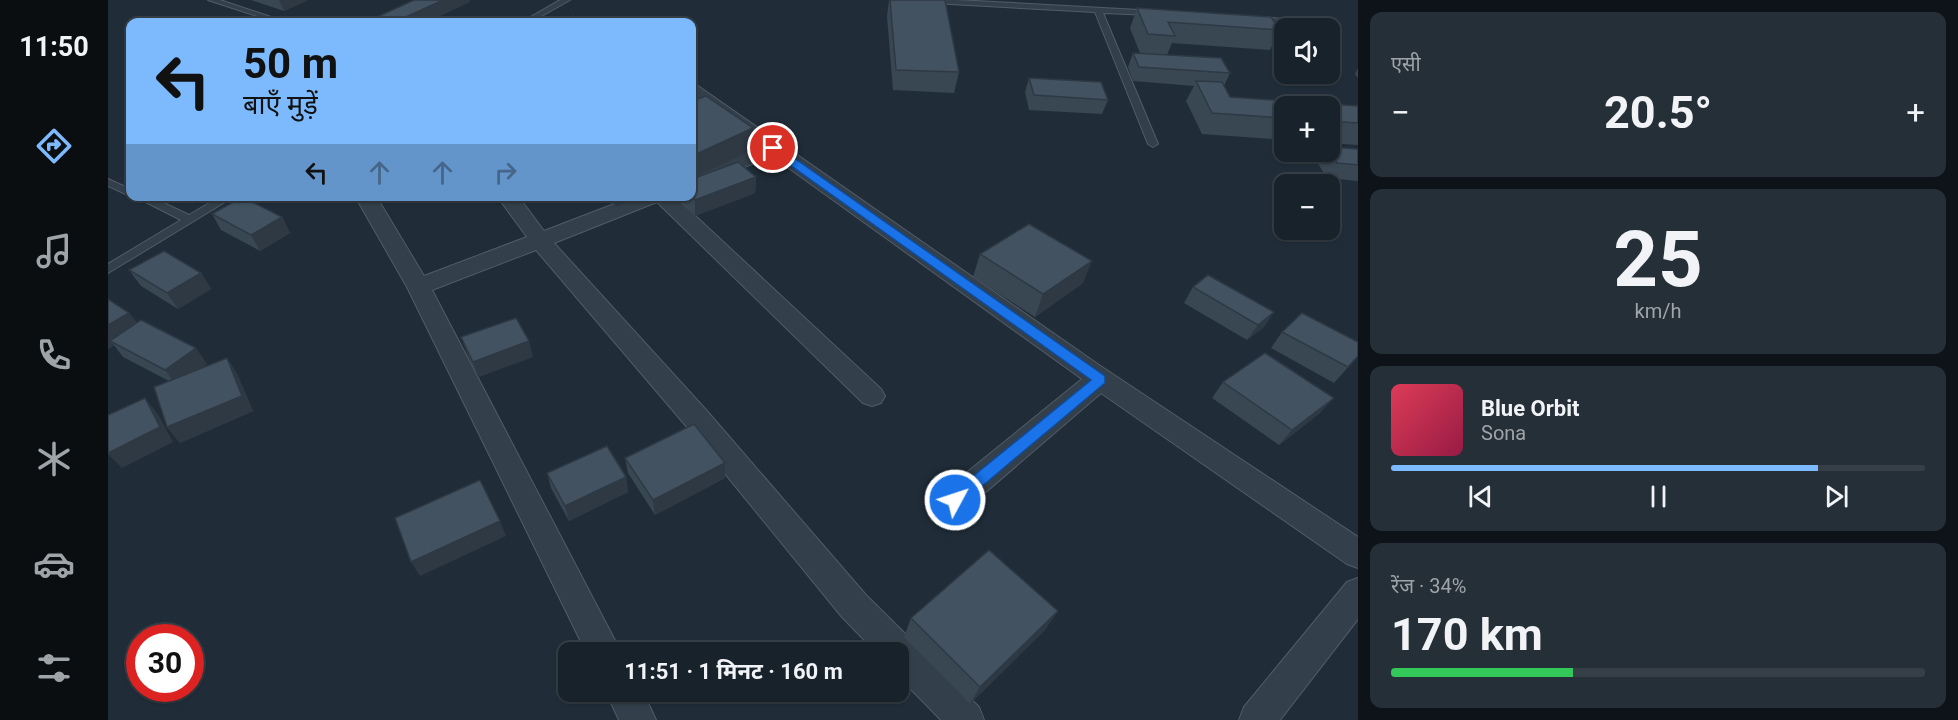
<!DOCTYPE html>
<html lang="hi">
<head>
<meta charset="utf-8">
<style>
	:root { --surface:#18222b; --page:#252f37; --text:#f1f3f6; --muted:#9fa4a9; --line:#363f47; --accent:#7cbafd }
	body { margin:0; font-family:Roboto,"Noto Sans Devanagari",sans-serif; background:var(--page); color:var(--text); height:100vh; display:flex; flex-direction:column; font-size:22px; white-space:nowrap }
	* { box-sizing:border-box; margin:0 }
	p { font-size:20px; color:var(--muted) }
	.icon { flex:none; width:33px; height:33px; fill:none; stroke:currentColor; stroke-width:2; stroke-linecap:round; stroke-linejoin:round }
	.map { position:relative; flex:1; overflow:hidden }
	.sheet { display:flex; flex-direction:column; gap:12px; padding:12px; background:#0d1318; width:600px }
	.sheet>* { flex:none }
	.guide { position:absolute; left:18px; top:18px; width:570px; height:183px; border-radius:12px; box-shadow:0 2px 4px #0004,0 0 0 2px var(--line); background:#7cbafd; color:#111; overflow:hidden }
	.tools { position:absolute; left:1166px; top:18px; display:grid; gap:12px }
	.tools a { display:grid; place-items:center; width:66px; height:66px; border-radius:12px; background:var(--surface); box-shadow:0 2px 4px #0004,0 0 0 2px var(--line); font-size:30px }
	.speed { position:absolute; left:18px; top:624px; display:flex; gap:12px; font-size:30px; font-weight:700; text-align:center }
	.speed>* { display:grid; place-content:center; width:78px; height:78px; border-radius:50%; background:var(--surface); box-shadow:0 2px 4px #0004,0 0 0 2px var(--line); line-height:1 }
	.speed .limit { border:9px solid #d22; background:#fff; color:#111 }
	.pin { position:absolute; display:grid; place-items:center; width:51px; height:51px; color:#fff; margin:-26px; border:3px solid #fff; border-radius:50%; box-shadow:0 2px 6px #0007 }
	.me { position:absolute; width:66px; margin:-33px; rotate:50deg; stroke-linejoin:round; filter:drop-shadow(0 0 4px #0008) }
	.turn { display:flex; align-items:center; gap:21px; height:126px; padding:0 18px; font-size:27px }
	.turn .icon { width:78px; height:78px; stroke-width:2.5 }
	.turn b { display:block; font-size:42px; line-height:51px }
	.lanes { display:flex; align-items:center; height:57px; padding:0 18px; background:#0003; justify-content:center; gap:30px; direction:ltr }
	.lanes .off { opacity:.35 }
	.big { font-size:45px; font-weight:700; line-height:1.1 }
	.sheet .card { flex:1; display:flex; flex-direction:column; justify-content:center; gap:9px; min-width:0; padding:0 21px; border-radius:12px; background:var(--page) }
	.sheet .dial { align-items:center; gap:0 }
	.dial b { font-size:78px; line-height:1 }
	.song { display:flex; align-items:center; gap:18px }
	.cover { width:72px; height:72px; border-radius:9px; background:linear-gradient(135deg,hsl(350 70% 55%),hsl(340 70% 35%)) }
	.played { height:6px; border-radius:3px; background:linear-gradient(90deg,var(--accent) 80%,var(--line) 80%) }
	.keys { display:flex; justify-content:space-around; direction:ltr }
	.heat { display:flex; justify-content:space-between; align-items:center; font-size:33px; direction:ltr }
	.charge { height:9px; border-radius:4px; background:linear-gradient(90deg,#34c759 34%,var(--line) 0) }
	.trip { position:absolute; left:450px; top:642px; width:351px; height:60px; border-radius:12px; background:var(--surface); box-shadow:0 2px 4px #0004,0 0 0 2px var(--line); font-weight:700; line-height:60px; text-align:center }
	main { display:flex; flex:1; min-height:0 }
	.menu { display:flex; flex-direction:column; width:108px; justify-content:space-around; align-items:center; background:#0a0e11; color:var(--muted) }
	.menu .icon { width:42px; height:42px }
	.menu .active { color:var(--accent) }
	.menu b { font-size:27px; color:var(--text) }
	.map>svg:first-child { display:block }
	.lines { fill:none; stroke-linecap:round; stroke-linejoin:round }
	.service-casing { stroke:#515c67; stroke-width:2 }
	.minor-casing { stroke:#515c67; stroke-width:2 }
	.service { fill:#333f4a; fill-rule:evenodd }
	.minor { fill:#333f4a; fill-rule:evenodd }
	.wall { fill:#394753 }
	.shaded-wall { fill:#2e3944 }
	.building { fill:#425261; stroke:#2e3944; stroke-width:1.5 }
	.route { fill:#1a73e8; stroke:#114b97; stroke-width:1.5 }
</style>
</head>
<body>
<main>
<nav class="menu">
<b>11:50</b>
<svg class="icon active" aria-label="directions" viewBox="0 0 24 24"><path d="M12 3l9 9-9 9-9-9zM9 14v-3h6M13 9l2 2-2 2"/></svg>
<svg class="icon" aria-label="music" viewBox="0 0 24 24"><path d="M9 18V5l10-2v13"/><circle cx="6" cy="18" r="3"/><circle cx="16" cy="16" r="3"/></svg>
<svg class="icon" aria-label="phone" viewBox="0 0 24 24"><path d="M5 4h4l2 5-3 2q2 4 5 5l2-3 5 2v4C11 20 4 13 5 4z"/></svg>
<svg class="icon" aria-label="climate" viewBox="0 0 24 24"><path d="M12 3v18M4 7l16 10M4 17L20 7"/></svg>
<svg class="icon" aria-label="car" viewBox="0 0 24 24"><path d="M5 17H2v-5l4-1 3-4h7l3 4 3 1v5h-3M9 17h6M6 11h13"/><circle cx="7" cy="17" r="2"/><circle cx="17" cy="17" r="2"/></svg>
<svg class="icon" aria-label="filters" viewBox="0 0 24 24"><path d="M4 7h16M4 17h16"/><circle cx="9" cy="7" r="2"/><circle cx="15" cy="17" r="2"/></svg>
</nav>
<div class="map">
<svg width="1250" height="720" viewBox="0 0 1250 720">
	<rect width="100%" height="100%" fill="#202d39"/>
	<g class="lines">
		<defs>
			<path id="service" d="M100,0H112L178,22H167Z
				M452,0H462L423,22H414Z
				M802,0H849L1049,11V15H1046L995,13L1050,144L1045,147L1040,144L987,12L806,2Z
				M1146,17L1194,20L1198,22L1194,24L1149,21L1145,19Z
				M0,179L22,189V196L0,186Z
				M26,196H41L81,215L113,196H127L0,273V264L73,220Z"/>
			<path id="minor" d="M584,85L590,86L991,365L1250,537V568L1239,564L993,393L858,509L847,513L836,509L832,500L836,491L974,379L664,156L584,188V175L651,147L584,98Z
				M247,196H268L316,276L419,237L389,196H410L436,231L527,196H566L773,389L777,396L773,403L764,406L755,403L549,202L446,243L599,411L758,595L871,707L876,720H833L790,676V652H768L734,617L579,427L428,250L324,290L513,652H478L299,287Z
				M1250,578V619L1172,720H1131L1136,707L1239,582Z
				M498,692H535L548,720H511Z"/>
		</defs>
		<use href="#service" class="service-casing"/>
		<use href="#minor" class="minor-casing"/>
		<use href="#service" class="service"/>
		<use href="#minor" class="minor"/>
	</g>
	<path class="wall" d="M143,0H200L176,11Z
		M781,0H837L851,72L846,93L785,90L779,16Z
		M1029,8L1172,30L1162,50L1064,43L1059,55L1122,73L1116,86L1122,97L1250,106V145L1221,143V106H1176V140L1094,134L1078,101L1086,86L1025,81L1020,67L1025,53H1032L1022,28Z
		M1250,68V78L1247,74Z
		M921,78L1000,100L994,114L921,110L917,92Z
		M1250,149V181L1219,178L1209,162L1215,152Z
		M648,177L647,193L587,216L571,199L570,196H584Z
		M496,196H539L507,207Z
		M104,214L174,217L182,233L152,251L113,230Z
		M872,254L975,283L927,317L865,277Z
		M21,270L93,273L103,289L70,309L33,286Z
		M1085,287L1166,312L1155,328L1139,340L1076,303Z
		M0,299L29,323L99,364L93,368L119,358L129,374L145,411L72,443L59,427L61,381L15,357L6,345L0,349Z
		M1174,332L1245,362L1226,383L1163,348Z
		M353,337L425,357L370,377L359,353Z
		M1115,382L1212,413L1171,445L1104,398Z
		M517,458L617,478L547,515L520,473Z
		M439,473L518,477L520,492L461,521L443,488Z
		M803,618L937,630L862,704L796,637Z"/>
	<path class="shaded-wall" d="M171,0H200L176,11Z
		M335,0H362V2L320,22H287Z
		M645,128V150L584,178V156Z
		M648,177L647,193L587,216V200Z
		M505,196H539L507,207Z
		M174,217L182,233L152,251L143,235Z
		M984,261L975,283L927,317L935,294Z
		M93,273L103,289L70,309L59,293Z
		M1166,312L1155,328L1139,340L1150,325Z
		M21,313L34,328L2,341L6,345L0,349V325Z
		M421,341L425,357L370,377L365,362Z
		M88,348L99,364L69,386L57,370Z
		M119,358L129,374L145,411L72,443L59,427Z
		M37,398L50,414L65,442L14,468L0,454V453Z
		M1226,398L1212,413L1171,445L1184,430Z
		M617,463V478L547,515L545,500Z
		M518,477L520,492L461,521L457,506Z
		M392,521L398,536L312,576L303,562Z
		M950,611L937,630L862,704L872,687Z"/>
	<path class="building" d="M306,0H335L287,22H258Z
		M782,0H837L851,72L788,70Z
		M1029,8L1163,17L1172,30L1060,22L1067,36L1040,34Z
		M465,16L484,22H451Z
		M1025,53L1113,58L1122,73L1031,67Z
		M921,78L993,82L1000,100L926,95Z
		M1088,81L1114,82L1122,97L1250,106V123L1221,121V106H1176V118L1104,113Z
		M598,96L645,128L584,156V101Z
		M1221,147L1250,149V165L1229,163L1221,151Z
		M630,162L648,177L587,200L583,196L584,179Z
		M134,197L174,217L143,235L104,214Z
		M921,224L984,261L935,294L872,254Z
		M56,251L93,273L59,293L21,270Z
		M1100,275L1166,312L1150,325L1085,287Z
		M0,299L21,313L0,325Z
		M1194,313L1250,342V356L1240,367L1174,332Z
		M408,318L421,341L365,362L353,337Z
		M33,320L88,348L57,370L2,341Z
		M1157,353L1226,398L1184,430L1115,382Z
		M119,358L134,396L59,427L46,387Z
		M37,398L52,427L0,453V415Z
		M586,424L617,463L545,500L517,458Z
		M499,446L518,477L457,506L439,473Z
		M372,480L392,521L303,562L287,518Z
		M881,550L950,611L872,687L803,618Z"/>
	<path class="route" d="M661,146H669L997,376V383L853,504H842L839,500L842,495L983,380L661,150Z"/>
</svg>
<div class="tools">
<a><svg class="icon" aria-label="sound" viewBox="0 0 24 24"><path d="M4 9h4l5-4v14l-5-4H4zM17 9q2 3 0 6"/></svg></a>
<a>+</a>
<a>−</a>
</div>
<div class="speed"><div class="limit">30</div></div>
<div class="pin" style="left:665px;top:148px;background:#d93025"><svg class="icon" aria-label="arrive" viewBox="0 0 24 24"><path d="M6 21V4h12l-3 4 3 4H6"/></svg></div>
<svg class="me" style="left:847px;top:500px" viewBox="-20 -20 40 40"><circle r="17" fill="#1a73e8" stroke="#fff" stroke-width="3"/><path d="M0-11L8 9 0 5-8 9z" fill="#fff"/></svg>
<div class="trip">11:51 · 1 मिनट · 160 m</div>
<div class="guide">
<div class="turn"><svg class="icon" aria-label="left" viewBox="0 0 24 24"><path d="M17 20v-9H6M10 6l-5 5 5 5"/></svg><div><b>50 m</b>बाएँ मुड़ें</div></div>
<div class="lanes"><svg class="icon" aria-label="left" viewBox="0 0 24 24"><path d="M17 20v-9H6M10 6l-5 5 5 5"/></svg><svg class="icon off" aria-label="ahead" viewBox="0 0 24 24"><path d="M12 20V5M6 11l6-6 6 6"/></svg><svg class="icon off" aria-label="ahead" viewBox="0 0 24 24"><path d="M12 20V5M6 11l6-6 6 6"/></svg><svg class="icon off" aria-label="right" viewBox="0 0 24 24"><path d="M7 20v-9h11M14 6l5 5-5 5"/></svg></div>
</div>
</div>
<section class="sheet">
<div class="card"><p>एसी</p>
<div class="heat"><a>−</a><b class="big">20.5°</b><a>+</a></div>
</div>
<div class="card dial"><b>25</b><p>km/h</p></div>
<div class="card">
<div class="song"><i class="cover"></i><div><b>Blue Orbit</b><p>Sona</p></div></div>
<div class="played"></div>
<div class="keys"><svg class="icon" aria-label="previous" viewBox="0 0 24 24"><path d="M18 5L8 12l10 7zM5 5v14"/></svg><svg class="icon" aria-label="pause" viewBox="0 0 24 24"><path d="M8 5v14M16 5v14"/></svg><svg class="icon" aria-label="next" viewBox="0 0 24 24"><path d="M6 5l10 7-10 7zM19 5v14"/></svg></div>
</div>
<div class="card"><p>रेंज · 34%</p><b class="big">170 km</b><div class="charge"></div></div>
</section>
</main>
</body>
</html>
